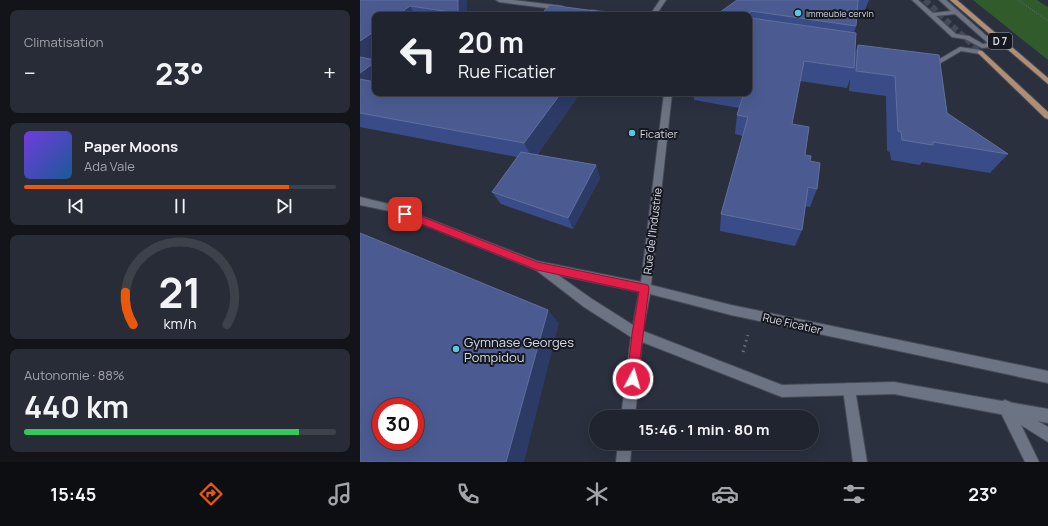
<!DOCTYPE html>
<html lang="fr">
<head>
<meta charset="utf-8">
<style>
	:root { --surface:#20242e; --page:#282c36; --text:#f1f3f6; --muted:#a2a4aa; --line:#3d414a; --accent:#ea580c }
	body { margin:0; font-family:Manrope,sans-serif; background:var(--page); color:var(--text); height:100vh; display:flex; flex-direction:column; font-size:15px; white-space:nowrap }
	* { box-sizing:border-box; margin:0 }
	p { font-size:13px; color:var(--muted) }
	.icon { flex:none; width:22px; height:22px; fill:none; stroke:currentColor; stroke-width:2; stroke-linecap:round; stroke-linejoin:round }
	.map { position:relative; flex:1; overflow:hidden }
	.sheet { display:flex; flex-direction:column; gap:10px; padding:10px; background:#121419; width:360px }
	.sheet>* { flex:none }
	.banner { position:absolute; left:12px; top:12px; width:380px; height:84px; border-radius:8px; box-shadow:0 4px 16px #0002,0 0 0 1px var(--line); background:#20242e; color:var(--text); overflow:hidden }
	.speed { position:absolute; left:12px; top:398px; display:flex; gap:8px; font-size:20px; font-weight:700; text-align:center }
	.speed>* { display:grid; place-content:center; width:52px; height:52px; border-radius:50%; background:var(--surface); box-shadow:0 4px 16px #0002,0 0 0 1px var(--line); line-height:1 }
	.speed .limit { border:6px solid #d22; background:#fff; color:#111 }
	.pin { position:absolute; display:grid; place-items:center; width:34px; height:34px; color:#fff; margin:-17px; border-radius:8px; box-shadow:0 2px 6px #0006 }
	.me { position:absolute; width:44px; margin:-22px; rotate:6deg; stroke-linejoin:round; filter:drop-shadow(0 0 3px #0008) }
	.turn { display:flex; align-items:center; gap:14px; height:84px; padding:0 20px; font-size:18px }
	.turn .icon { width:52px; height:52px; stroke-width:2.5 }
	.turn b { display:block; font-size:28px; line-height:34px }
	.big { font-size:30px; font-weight:700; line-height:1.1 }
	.sheet .tile { flex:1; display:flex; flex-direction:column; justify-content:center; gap:6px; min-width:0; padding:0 14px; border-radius:8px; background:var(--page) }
	.sheet .dial { align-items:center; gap:0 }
	.dial svg { height:104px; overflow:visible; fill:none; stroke:var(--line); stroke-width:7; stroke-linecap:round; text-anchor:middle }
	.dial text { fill:var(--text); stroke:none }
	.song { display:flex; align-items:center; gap:12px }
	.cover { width:48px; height:48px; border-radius:6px; background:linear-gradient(135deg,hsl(260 70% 55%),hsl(210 70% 35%)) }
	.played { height:4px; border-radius:2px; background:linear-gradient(90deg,var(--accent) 85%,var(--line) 85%) }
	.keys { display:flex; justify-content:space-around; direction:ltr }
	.heat { display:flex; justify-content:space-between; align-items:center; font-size:22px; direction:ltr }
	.charge { height:6px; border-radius:3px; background:linear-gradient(90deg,#34c759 88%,var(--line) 0) }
	.trip { position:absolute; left:229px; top:410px; width:230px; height:40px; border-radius:20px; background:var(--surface); box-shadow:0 4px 16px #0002,0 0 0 1px var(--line); font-weight:700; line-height:40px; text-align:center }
	.tab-bar { display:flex; height:64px; justify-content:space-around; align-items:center; background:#0d0e12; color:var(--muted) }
	.tab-bar .icon { width:28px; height:28px }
	.tab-bar .on { color:var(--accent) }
	.tab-bar b { font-size:18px; color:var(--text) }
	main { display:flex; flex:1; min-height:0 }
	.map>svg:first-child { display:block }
	.green { fill:#325b2c }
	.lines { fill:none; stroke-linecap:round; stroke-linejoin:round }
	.primary-tunnel { stroke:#444a57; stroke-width:6; stroke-dasharray:6 3.5; stroke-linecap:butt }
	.service-casing { stroke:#464b56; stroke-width:2 }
	.pedestrian-casing { stroke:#464b56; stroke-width:2 }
	.minor-casing { stroke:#464b56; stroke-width:2 }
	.primary-casing { stroke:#464b56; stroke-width:2 }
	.path-far1 { stroke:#6a6f7c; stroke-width:1.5; stroke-dasharray:0.5 2; stroke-linecap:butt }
	.path { stroke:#6a6f7c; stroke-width:3; stroke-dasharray:1.5 4; stroke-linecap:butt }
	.service { fill:#6c7383; fill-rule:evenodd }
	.pedestrian { fill:#6c7383; fill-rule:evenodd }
	.minor { fill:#6c7383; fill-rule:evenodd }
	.primary { fill:#b08e74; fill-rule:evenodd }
	.wall { fill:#3a4c87 }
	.shaded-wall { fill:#2c3a66 }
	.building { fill:#4b5b91; stroke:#616f9e; fill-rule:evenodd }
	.route { fill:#e11d48; stroke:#92132f }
	.poi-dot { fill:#56c9e1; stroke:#15181e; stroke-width:1.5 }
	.labels { text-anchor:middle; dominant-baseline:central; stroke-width:4; stroke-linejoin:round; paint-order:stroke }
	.far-poi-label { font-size:9px; fill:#d8dbe5; stroke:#15181e; text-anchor:start }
	.shield { fill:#15181e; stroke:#9ea0a9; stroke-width:1 }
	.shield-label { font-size:10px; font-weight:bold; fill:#d8dbe5 }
	.poi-label { font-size:11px; fill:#d8dbe5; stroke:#15181e; text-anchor:start }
	.street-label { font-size:11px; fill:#d8dbe5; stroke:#15181e }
	.near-poi-label { font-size:13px; fill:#d8dbe5; stroke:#15181e; text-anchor:start }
</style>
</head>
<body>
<main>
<section class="sheet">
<div class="tile"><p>Climatisation</p>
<div class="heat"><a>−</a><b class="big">23°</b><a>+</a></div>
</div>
<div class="tile">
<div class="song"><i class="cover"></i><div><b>Paper Moons</b><p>Ada Vale</p></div></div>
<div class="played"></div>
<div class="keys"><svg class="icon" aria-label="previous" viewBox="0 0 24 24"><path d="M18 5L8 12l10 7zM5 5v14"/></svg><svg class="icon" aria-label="pause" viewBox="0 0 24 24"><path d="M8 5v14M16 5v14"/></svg><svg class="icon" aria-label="next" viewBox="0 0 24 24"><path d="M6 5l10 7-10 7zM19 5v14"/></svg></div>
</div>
<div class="tile dial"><svg viewBox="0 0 100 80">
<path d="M14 69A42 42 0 1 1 86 69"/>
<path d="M14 69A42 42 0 0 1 8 44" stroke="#ea580c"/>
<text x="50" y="56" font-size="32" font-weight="700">21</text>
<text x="50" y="72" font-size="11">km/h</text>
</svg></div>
<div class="tile"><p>Autonomie · 88%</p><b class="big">440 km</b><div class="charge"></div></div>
</section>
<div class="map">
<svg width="688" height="462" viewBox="0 0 688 462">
	<rect width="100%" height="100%" fill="#2a303e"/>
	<path class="green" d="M613,0H677L688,7V60Z"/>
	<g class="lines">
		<path class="primary-tunnel" d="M565,0L620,52"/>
		<defs>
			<path id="service" d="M489,383L494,384L495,389L507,462H493L483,389L484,384Z
				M645,400L650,402L679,462H665L638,407L640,402Z"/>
			<path id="pedestrian" d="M300,0H306L296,15H290Z
				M552,0H558L573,13L591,11L579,0H586L637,45L634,47L622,48L605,39L592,37ZM595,14L628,43L623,44L609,36L596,34L576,16Z"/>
			<path id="minor" d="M136,0H153L202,6L205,8L202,10L139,2Z
				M232,10L253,13L256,15L230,13V11Z
				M600,47L620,50L623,52L620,54L601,51L579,64L564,60L567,58L578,60Z
				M304,93H312L291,285L371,305L688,371V383L371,315L290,294L283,331L422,385L534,382L688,409V423L678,421L688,427V442L645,415L534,394L422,397L282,342L275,417H261L271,337L224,307L176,270L29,211L0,205V197L33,205L177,261L281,282ZM198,275L279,292L273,325L232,299Z
				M258,443H272L270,462H256Z"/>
			<path id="primary" d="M590,0H597L688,78V84Z
				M618,51H622L688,112V119L685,118L618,53Z"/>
		</defs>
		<use href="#service" class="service-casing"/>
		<use href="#pedestrian" class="pedestrian-casing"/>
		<use href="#minor" class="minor-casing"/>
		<use href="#primary" class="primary-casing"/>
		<path class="path-far1" d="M658,0L688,21"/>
		<path class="path" d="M383,352L388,335"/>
		<use href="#service" class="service"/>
		<use href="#pedestrian" class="pedestrian"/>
		<use href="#minor" class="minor"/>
		<use href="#primary" class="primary"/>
	</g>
	<path class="wall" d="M0,0H107V15H15L13,59L15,93L102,96L220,93L177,155L236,165L240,178L213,229L141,204L132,192L157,157L0,127Z
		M377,0H509L505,10L497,11L496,26L494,33V55L498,45L587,113L648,154L630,173L562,162L560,165L531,160L530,152L527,151L526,96L489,91L490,79L487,88L440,81L432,124L445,155L450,161L457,189L450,207L445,206L442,230L435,246L360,231L361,214L383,136L375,134L377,115L379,108L334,100V93H389Z"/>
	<path class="shaded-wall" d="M98,0H107V15H99L98,13Z
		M50,6L55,15H37Z
		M15,31V58L0,69V41Z
		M15,62V91L0,85V73Z
		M201,93H220L173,160L164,143Z
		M236,165L240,178L213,229L208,218Z
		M188,310L199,323L164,462H146Z"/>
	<path class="building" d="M0,0H98V13L50,6L37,15H15V31L0,41Z
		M377,0H498L496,26L391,11L389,13L391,18L496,33L494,68L444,61L432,124L449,127L445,155L451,156L450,161L460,163L457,189L448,187L442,230L361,214L388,117L377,115L384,93H389V15H356Z
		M190,5L243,12L242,14L252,15H180Z
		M498,45L579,55L587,113L648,154L573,142V145L542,140L541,132L538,131L535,76L496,71Z
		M0,57L15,60V62L0,73Z
		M0,79L15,82V93H82L102,96L105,93H201L164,143L0,113Z
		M161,152L236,165L208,218L132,192Z
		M0,233L188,310L146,462H0ZM21,407H55V441H21Z"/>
	<path class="route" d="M45,210L177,262L288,285L289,288L277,383L273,385L269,383L267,379L272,334L279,292L177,270L41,216L40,214L41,211Z"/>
	<g class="poi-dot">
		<circle cx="438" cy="13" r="4"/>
		<circle cx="272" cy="133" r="4"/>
		<circle cx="96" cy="349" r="4"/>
	</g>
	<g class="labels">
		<g class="far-poi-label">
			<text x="446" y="13">immeuble cervin</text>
		</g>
		<rect class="shield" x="628" y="33" width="24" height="16" rx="3"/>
		<g class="shield-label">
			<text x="640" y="41">D 7</text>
		</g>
		<g class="poi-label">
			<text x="280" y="133">Ficatier</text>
		</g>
		<g class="street-label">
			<text transform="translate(292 231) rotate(-83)">Rue de l'Industrie</text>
			<text transform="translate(432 323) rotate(13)">Rue Ficatier</text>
		</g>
		<g class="near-poi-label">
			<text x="104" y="342">Gymnase Georges<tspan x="104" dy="15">Pompidou</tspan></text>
		</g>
	</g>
</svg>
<div class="speed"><div class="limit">30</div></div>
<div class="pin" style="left:45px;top:214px;background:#d93025"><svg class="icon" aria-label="arrive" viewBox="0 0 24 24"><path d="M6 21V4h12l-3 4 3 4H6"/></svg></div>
<svg class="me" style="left:273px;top:379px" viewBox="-20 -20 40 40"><circle r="17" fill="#e11d48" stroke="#fff" stroke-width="3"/><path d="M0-11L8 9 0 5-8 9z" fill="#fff"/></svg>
<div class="trip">15:46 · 1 min · 80 m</div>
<div class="banner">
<div class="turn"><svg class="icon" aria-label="left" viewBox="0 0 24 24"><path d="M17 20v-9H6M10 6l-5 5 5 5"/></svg><div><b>20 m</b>Rue Ficatier</div></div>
</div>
</div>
</main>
<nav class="tab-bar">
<b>15:45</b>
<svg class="icon on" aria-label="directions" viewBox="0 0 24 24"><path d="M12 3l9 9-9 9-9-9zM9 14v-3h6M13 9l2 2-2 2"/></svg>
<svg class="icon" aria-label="music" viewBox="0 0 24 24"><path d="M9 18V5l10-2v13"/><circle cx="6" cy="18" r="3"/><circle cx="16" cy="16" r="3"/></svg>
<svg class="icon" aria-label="phone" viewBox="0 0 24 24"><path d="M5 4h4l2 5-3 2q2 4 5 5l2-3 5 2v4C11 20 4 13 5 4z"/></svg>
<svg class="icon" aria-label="climate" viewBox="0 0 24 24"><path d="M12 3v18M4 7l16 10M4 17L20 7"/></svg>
<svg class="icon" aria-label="car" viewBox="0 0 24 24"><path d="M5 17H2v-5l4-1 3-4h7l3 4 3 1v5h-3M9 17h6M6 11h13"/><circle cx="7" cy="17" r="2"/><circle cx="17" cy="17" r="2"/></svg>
<svg class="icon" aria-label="filters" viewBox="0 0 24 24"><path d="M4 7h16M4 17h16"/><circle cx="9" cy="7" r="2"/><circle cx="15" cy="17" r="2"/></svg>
<b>23°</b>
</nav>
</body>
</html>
